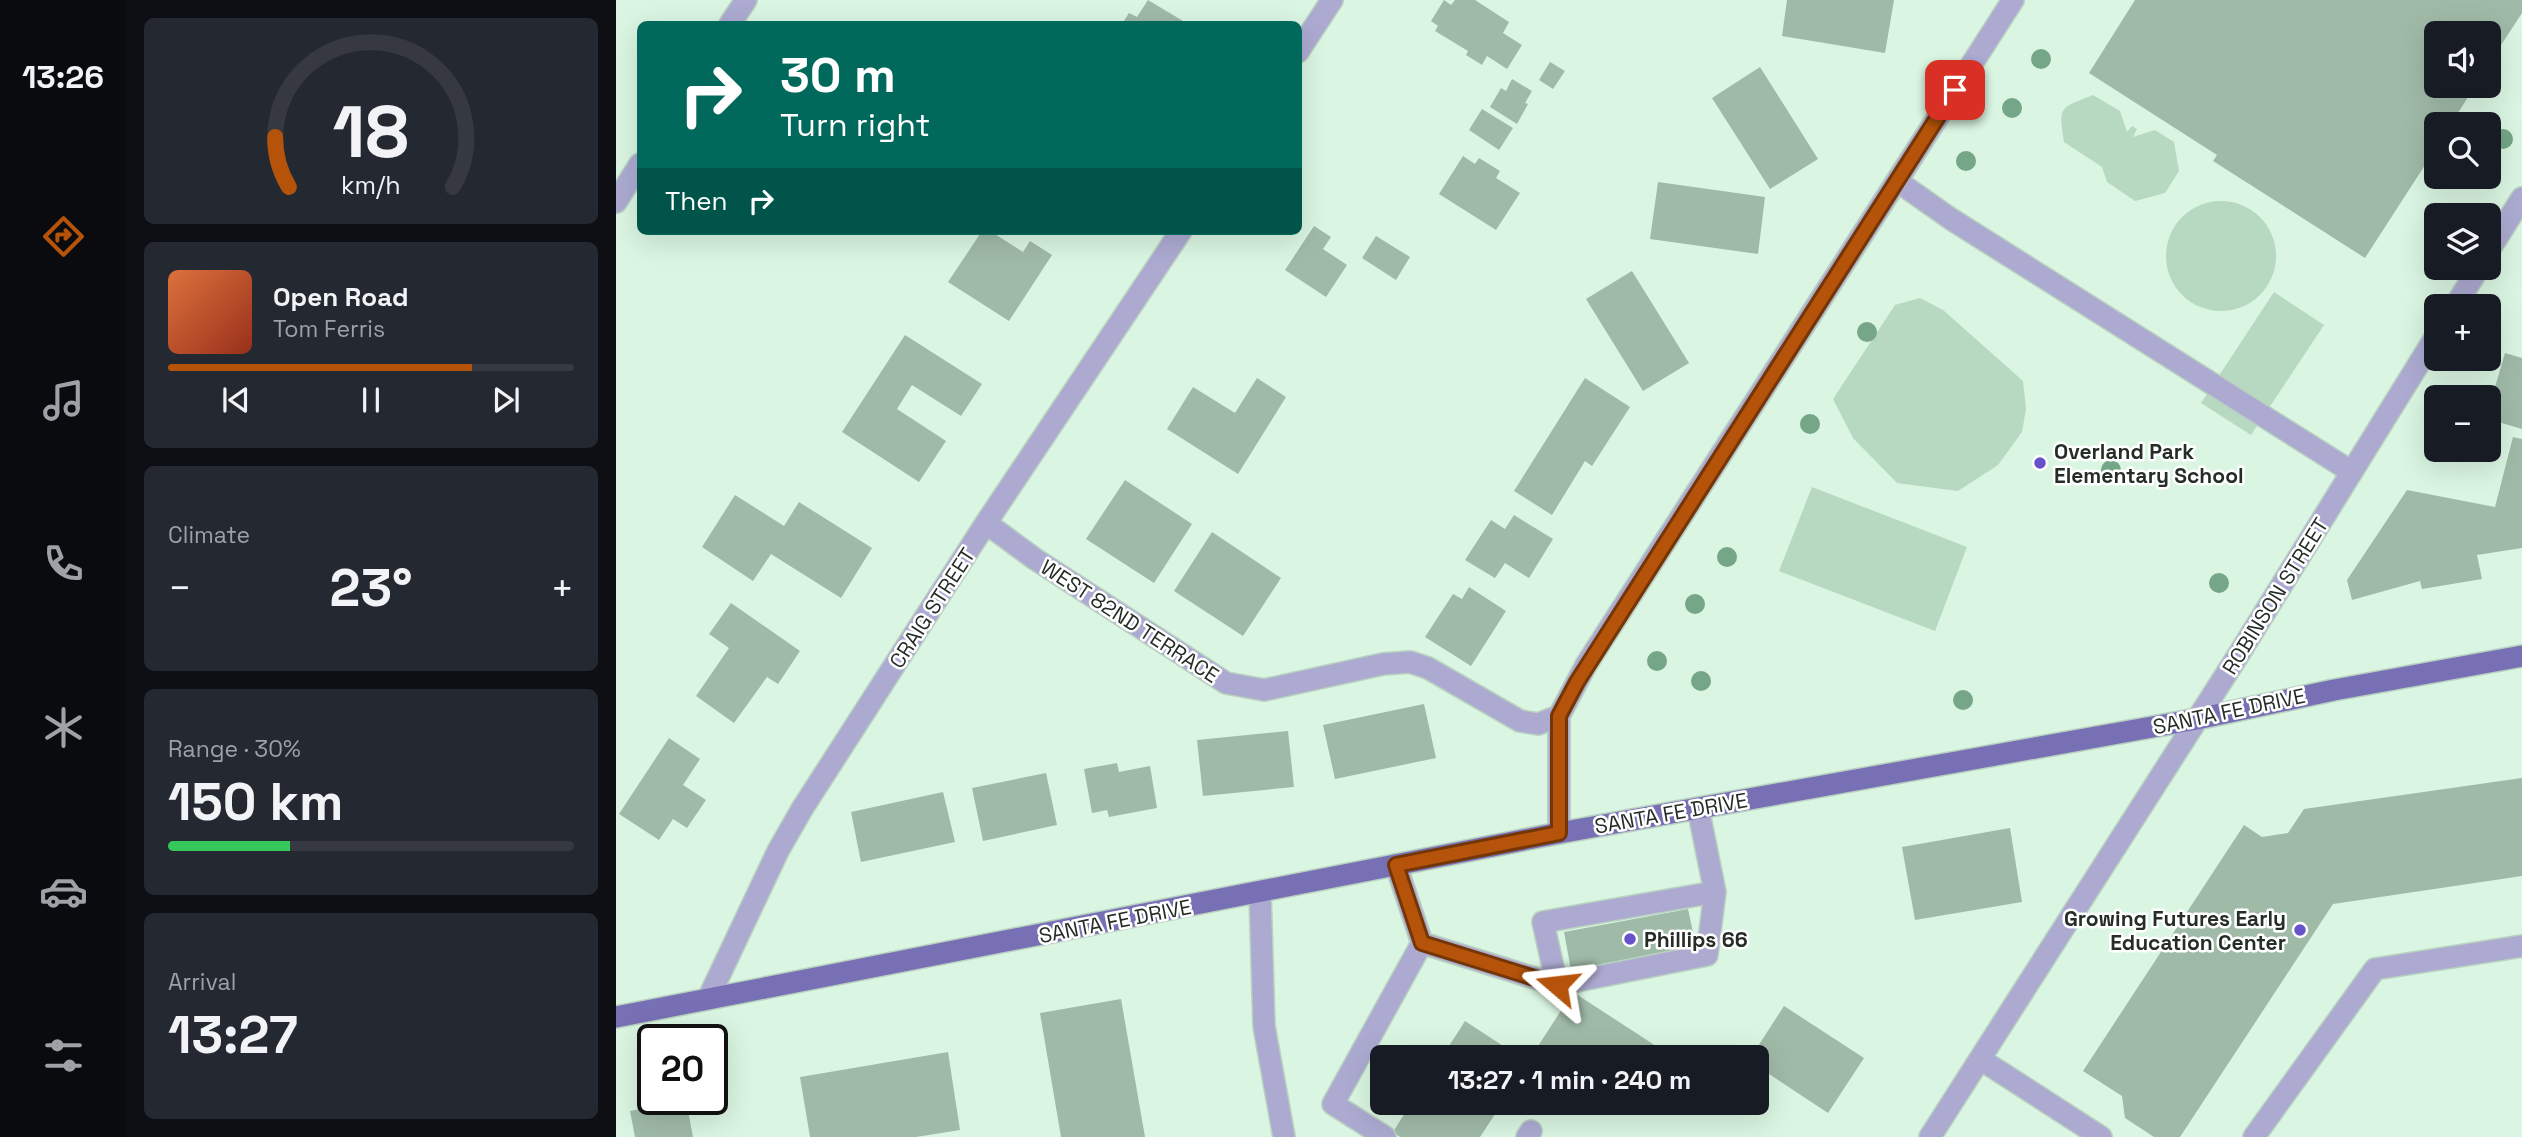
<!DOCTYPE html>
<html lang="en">
<head>
<meta charset="utf-8">
<style>
	:root { --surface:#171b24; --page:#242831; --text:#f1f3f6; --muted:#9ea1a6; --line:#363941; --accent:#b45309 }
	body { margin:0; font-family:"Space Grotesk",sans-serif; background:var(--page); color:var(--text); height:100vh; display:flex; flex-direction:column; font-size:26px; white-space:nowrap }
	* { box-sizing:border-box; margin:0 }
	p { font-size:23px; color:var(--muted) }
	.icon { flex:none; width:38px; height:38px; fill:none; stroke:currentColor; stroke-width:2; stroke-linecap:round; stroke-linejoin:round }
	.map { position:relative; flex:1; overflow:hidden }
	.details { display:flex; flex-direction:column; gap:18px; padding:18px; background:#0d0f14; width:490px }
	.details>* { flex:none }
	.guide { position:absolute; left:21px; top:21px; width:665px; height:214px; border-radius:10px; box-shadow:0 7px 28px #0002; background:#00695c; color:#fff; overflow:hidden }
	.tools { position:absolute; left:1808px; top:21px; display:grid; gap:14px }
	.tools a { display:grid; place-items:center; width:77px; height:77px; border-radius:10px; background:var(--surface); box-shadow:0 7px 28px #0002; font-size:35px }
	.speed { position:absolute; left:21px; top:1024px; display:flex; gap:14px; font-size:35px; font-weight:700; text-align:center }
	.speed>* { display:grid; place-content:center; width:91px; height:91px; border-radius:50%; background:var(--surface); box-shadow:0 7px 28px #0002; line-height:1 }
	.speed .limit { border:4px solid #111; border-radius:10px; background:#fff; color:#111 }
	.pin { position:absolute; display:grid; place-items:center; width:60px; height:60px; color:#fff; margin:-30px; border-radius:14px; box-shadow:0 4px 10px #0006 }
	.me { position:absolute; width:77px; margin:-38px; rotate:287deg; stroke-linejoin:round; filter:drop-shadow(0 0 5px #0008) }
	.turn { display:flex; align-items:center; gap:24px; height:147px; padding:0 28px; font-size:32px }
	.turn .icon { width:91px; height:91px; stroke-width:2.5 }
	.turn b { display:block; font-size:49px; line-height:60px }
	.then { display:flex; align-items:center; height:66px; padding:0 28px; background:#0003; gap:14px; font-size:26px }
	.big { font-size:52px; font-weight:700; line-height:1.1 }
	.details .tile { flex:1; display:flex; flex-direction:column; justify-content:center; gap:10px; min-width:0; padding:0 24px; border-radius:10px; background:var(--page) }
	.details .dial { align-items:center; gap:0 }
	.dial svg { height:182px; overflow:visible; fill:none; stroke:var(--line); stroke-width:7; stroke-linecap:round; text-anchor:middle }
	.dial text { fill:var(--text); stroke:none }
	.song { display:flex; align-items:center; gap:21px }
	.cover { width:84px; height:84px; border-radius:10px; background:linear-gradient(135deg,hsl(20 70% 55%),hsl(10 70% 35%)) }
	.played { height:7px; border-radius:4px; background:linear-gradient(90deg,var(--accent) 75%,var(--line) 75%) }
	.keys { display:flex; justify-content:space-around; direction:ltr }
	.heat { display:flex; justify-content:space-between; align-items:center; font-size:38px; direction:ltr }
	.charge { height:10px; border-radius:5px; background:linear-gradient(90deg,#34c759 30%,var(--line) 0) }
	.trip { position:absolute; left:754px; top:1045px; width:399px; height:70px; border-radius:10px; background:var(--surface); box-shadow:0 7px 28px #0002; font-weight:700; line-height:70px; text-align:center }
	main { display:flex; flex:1; min-height:0 }
	.dock { display:flex; flex-direction:column; width:126px; justify-content:space-around; align-items:center; background:#090b0e; color:var(--muted) }
	.dock .icon { width:49px; height:49px }
	.dock .selected { color:var(--accent) }
	.dock b { font-size:32px; color:var(--text) }
	.map>svg:first-child { display:block }
	.green { fill:#b7d8c1 }
	.building { fill:#a0baa8 }
	.lines { fill:none; stroke-linecap:round; stroke-linejoin:round }
	.minor-casing { stroke:#b9d1c0; stroke-width:24 }
	.major-casing { stroke:#b9d1c0; stroke-width:24 }
	.minor { stroke:#acaad1; stroke-width:21 }
	.major { stroke:#7770b5; stroke-width:21 }
	.tree { fill:#75a688 }
	.route-casing { stroke:#753606; stroke-width:18 }
	.route { stroke:#b45309; stroke-width:12 }
	.poi-dot { fill:#6953cc; stroke:#fff; stroke-width:2.5 }
	.labels { text-anchor:middle; dominant-baseline:central; stroke-width:5; stroke-linejoin:round; paint-order:stroke }
	.poi-label { font-size:21px; font-weight:bold; fill:#242e27; stroke:#fff; text-anchor:start }
	.street-label { font-size:21px; fill:#242e27; stroke:#fff }
</style>
</head>
<body>
<main>
<nav class="dock">
<b>13:26</b>
<svg class="icon selected" aria-label="directions" viewBox="0 0 24 24"><path d="M12 3l9 9-9 9-9-9zM9 14v-3h6M13 9l2 2-2 2"/></svg>
<svg class="icon" aria-label="music" viewBox="0 0 24 24"><path d="M9 18V5l10-2v13"/><circle cx="6" cy="18" r="3"/><circle cx="16" cy="16" r="3"/></svg>
<svg class="icon" aria-label="phone" viewBox="0 0 24 24"><path d="M5 4h4l2 5-3 2q2 4 5 5l2-3 5 2v4C11 20 4 13 5 4z"/></svg>
<svg class="icon" aria-label="climate" viewBox="0 0 24 24"><path d="M12 3v18M4 7l16 10M4 17L20 7"/></svg>
<svg class="icon" aria-label="car" viewBox="0 0 24 24"><path d="M5 17H2v-5l4-1 3-4h7l3 4 3 1v5h-3M9 17h6M6 11h13"/><circle cx="7" cy="17" r="2"/><circle cx="17" cy="17" r="2"/></svg>
<svg class="icon" aria-label="filters" viewBox="0 0 24 24"><path d="M4 7h16M4 17h16"/><circle cx="9" cy="7" r="2"/><circle cx="15" cy="17" r="2"/></svg>
</nav>
<section class="details">
<div class="tile dial"><svg viewBox="0 0 100 80">
<path d="M14 69A42 42 0 1 1 86 69"/>
<path d="M14 69A42 42 0 0 1 8 47" stroke="#b45309"/>
<text x="50" y="56" font-size="32" font-weight="700">18</text>
<text x="50" y="72" font-size="11">km/h</text>
</svg></div>
<div class="tile">
<div class="song"><i class="cover"></i><div><b>Open Road</b><p>Tom Ferris</p></div></div>
<div class="played"></div>
<div class="keys"><svg class="icon" aria-label="previous" viewBox="0 0 24 24"><path d="M18 5L8 12l10 7zM5 5v14"/></svg><svg class="icon" aria-label="pause" viewBox="0 0 24 24"><path d="M8 5v14M16 5v14"/></svg><svg class="icon" aria-label="next" viewBox="0 0 24 24"><path d="M6 5l10 7-10 7zM19 5v14"/></svg></div>
</div>
<div class="tile"><p>Climate</p>
<div class="heat"><a>−</a><b class="big">23°</b><a>+</a></div>
</div>
<div class="tile"><p>Range · 30%</p><b class="big">150 km</b><div class="charge"></div></div>
<div class="tile"><p>Arrival</p><b class="big">13:27</b></div>
</section>
<div class="map">
<svg width="1906" height="1137" viewBox="0 0 1906 1137">
	<rect width="100%" height="100%" fill="#daf5e2"/>
	<path class="green" d="M1477,95L1504,111L1511,132L1516,126L1521,129L1517,137L1539,130L1558,142L1563,171L1549,193L1519,201L1491,182L1486,167L1448,142C1442,106 1444,108 1477,95Z
		M1550 256a55 55 0 1 1 110 0a55 55 0 1 1-110 0Z
		M1658,292L1708,325L1635,435L1585,403Z
		M1304,298L1327,310L1407,381L1410,409L1406,432L1382,465L1342,491L1281,483L1237,438L1217,399L1279,305Z
		M1196,487L1351,547L1319,631L1163,571Z"/>
	<path class="building" d="M532,0L572,24H506L513,13L521,17Z
		M828,0L835,5L839,0H859L893,22L887,33L906,45L891,69L871,56L866,65L850,55L852,51L819,31L822,26L815,21Z
		M1171,0H1278L1269,53L1166,36Z
		M1519,0H1906V13L1872,65V33H1820V86H1859L1835,124H1820V148L1749,258L1597,161L1601,155L1473,73Z
		M934,62L949,71L937,89L923,80Z
		M1144,67L1202,159L1154,189L1096,98Z
		M896,79L916,91L909,103L912,104L901,124L874,107L885,88L890,91Z
		M866,109L897,128L883,150L853,130Z
		M847,156L859,164L863,158L884,171L880,178L904,193L880,230L823,194Z
		M1042,182L1149,197L1142,254L1034,239Z
		M698,226L715,237L707,249L731,265L710,297L669,270Z
		M366,231H374L407,252L414,241L436,255L393,321L332,282Z
		M760,236L794,257L780,280L746,258Z
		M1016,271L1073,363L1027,391L970,299Z
		M289,335L366,384L345,416L296,385L281,409L330,441L303,482L226,432Z
		M1889,353L1906,358V429L1872,419V411Z
		M641,378L670,397L622,474L551,429L577,387L619,413Z
		M969,378L1014,407L976,466L969,461L936,515L898,491Z
		M1897,437L1906,439V548L1861,555L1866,579L1806,589L1804,581L1736,600L1731,580L1791,490L1879,507Z
		M509,480L576,524L538,583L470,539Z
		M119,495L168,526L183,502L256,548L225,598L155,554L137,581L86,547Z
		M898,515L937,539L913,578L889,563L879,578L849,560L875,520L889,529Z
		M596,532L665,578L627,636L558,591Z
		M853,587L890,611L855,666L809,637L837,594L846,599Z
		M115,603L184,651L162,684L151,677L118,723L80,696L113,648L93,634Z
		M808,704L820,758L719,779L707,725Z
		M672,731L678,787L587,796L581,740Z
		M53,738L84,759L67,785L90,800L71,828L57,819L43,840L3,814Z
		M501,763L503,772L534,766L541,808L493,817L491,810L476,813L468,769Z
		M430,773L441,825L367,841L356,788Z
		M1906,778V876L1717,904L1564,1137H1538L1509,1118L1506,1096L1467,1071L1628,825L1646,837L1672,833L1688,809Z
		M327,792L339,842L245,862L235,812Z
		M1394,828L1406,902L1299,920L1286,847Z
		M1072,909L1080,946L955,970L948,932Z
		M957,992L1040,1046L1033,1057H915Z
		M505,999L529,1137H445L424,1013Z
		M1168,1006L1248,1058L1212,1113L1141,1066V1057H1135Z
		M849,1021L904,1057H826Z
		M332,1052L344,1130L300,1137H194L184,1077Z
		M70,1100L77,1137H19L14,1111Z
		M796,1102H887L864,1137H784L777,1132Z
		M982,1102H1003L997,1112Z"/>
	<g class="lines">
		<defs>
			<path id="minor" d="M114,24L130,0
				M682,52L716,0
				M1281,181L1335,219L1736,472
				M0,202L24,164
				M1872,252L1906,198
				M1839,306L1863,268
				M370,523L419,559L610,683L648,690L767,664L794,662L812,668L904,721L922,724L943,716
				M943,833V716L970,665L1397,0
				M644,892L648,1026L668,1137
				M806,943L941,985L1091,955L1099,892L1082,808
				M941,985L927,922L1099,892
				M92,999L162,851L186,809L370,523L565,231
				M1364,1059L1485,1137
				M769,1137L717,1104L806,943L780,865
				M911,1137L915,1131
				M1314,1137L1623,654L1820,336
				M1638,1137L1759,969L1906,946"/>
			<path id="major" d="M0,1017L943,833L1581,719L1718,690L1906,656"/>
		</defs>
		<use href="#minor" class="minor-casing"/>
		<use href="#major" class="major-casing"/>
		<use href="#minor" class="minor"/>
		<use href="#major" class="major"/>
	</g>
	<g class="tree">
		<circle cx="1425" cy="59" r="10"/>
		<circle cx="1396" cy="108" r="10"/>
		<circle cx="1887" cy="139" r="10"/>
		<circle cx="1350" cy="161" r="10"/>
		<circle cx="1251" cy="332" r="10"/>
		<circle cx="1194" cy="424" r="10"/>
		<circle cx="1495" cy="470" r="10"/>
		<circle cx="1111" cy="557" r="10"/>
		<circle cx="1603" cy="583" r="10"/>
		<circle cx="1079" cy="604" r="10"/>
		<circle cx="1041" cy="661" r="10"/>
		<circle cx="1085" cy="681" r="10"/>
		<circle cx="1347" cy="700" r="10"/>
	</g>
	<g class="lines">
		<defs>
			<path id="route" d="M941,985L806,943L780,865L943,833V716L961,682L1339,90"/>
		</defs>
		<use href="#route" class="route-casing"/>
		<use href="#route" class="route"/>
	</g>
	<g class="poi-dot">
		<circle cx="1424" cy="463" r="7"/>
		<circle cx="1684" cy="930" r="7"/>
		<circle cx="1014" cy="939" r="7"/>
	</g>
	<g class="labels">
		<g class="poi-label">
			<text x="1438" y="451">Overland Park<tspan x="1438" dy="24">Elementary School</tspan></text>
			<text x="1670" y="918" text-anchor="end">Growing Futures Early<tspan x="1670" dy="24">Education Center</tspan></text>
			<text x="1028" y="939">Phillips 66</text>
		</g>
		<g class="street-label">
			<text transform="translate(1659 596) rotate(-58)">ROBINSON STREET</text>
			<text transform="translate(316 608) rotate(-57)">CRAIG STREET</text>
			<text transform="translate(514 621) rotate(33)">WEST 82ND TERRACE</text>
			<text transform="translate(1613 711) rotate(-12)">SANTA FE DRIVE</text>
			<text transform="translate(1055 813) rotate(-10)">SANTA FE DRIVE</text>
			<text transform="translate(499 921) rotate(-11)">SANTA FE DRIVE</text>
		</g>
	</g>
</svg>
<div class="tools">
<a><svg class="icon" aria-label="sound" viewBox="0 0 24 24"><path d="M4 9h4l5-4v14l-5-4H4zM17 9q2 3 0 6"/></svg></a>
<a><svg class="icon" aria-label="search" viewBox="0 0 24 24"><circle cx="10" cy="10" r="6"/><path d="M15 15l6 6"/></svg></a>
<a><svg class="icon" aria-label="layers" viewBox="0 0 24 24"><path d="M12 4l9 5-9 5-9-5zM3 14l9 5 9-5"/></svg></a>
<a>+</a>
<a>−</a>
</div>
<div class="speed"><div class="limit">20</div></div>
<div class="pin" style="left:1339px;top:90px;background:#d93025"><svg class="icon" aria-label="arrive" viewBox="0 0 24 24"><path d="M6 21V4h12l-3 4 3 4H6"/></svg></div>
<svg class="me" style="left:941px;top:985px" viewBox="-20 -20 40 40"><path d="M0-17L14 15 0 8-14 15z" fill="#b45309" stroke="#fff" stroke-width="4"/></svg>
<div class="trip">13:27 · 1 min · 240 m</div>
<div class="guide">
<div class="turn"><svg class="icon" aria-label="right" viewBox="0 0 24 24"><path d="M7 20v-9h11M14 6l5 5-5 5"/></svg><div><b>30 m</b>Turn right</div></div>
<div class="then">Then<svg class="icon" aria-label="right" viewBox="0 0 24 24"><path d="M7 20v-9h11M14 6l5 5-5 5"/></svg></div>
</div>
</div>
</main>
</body>
</html>
